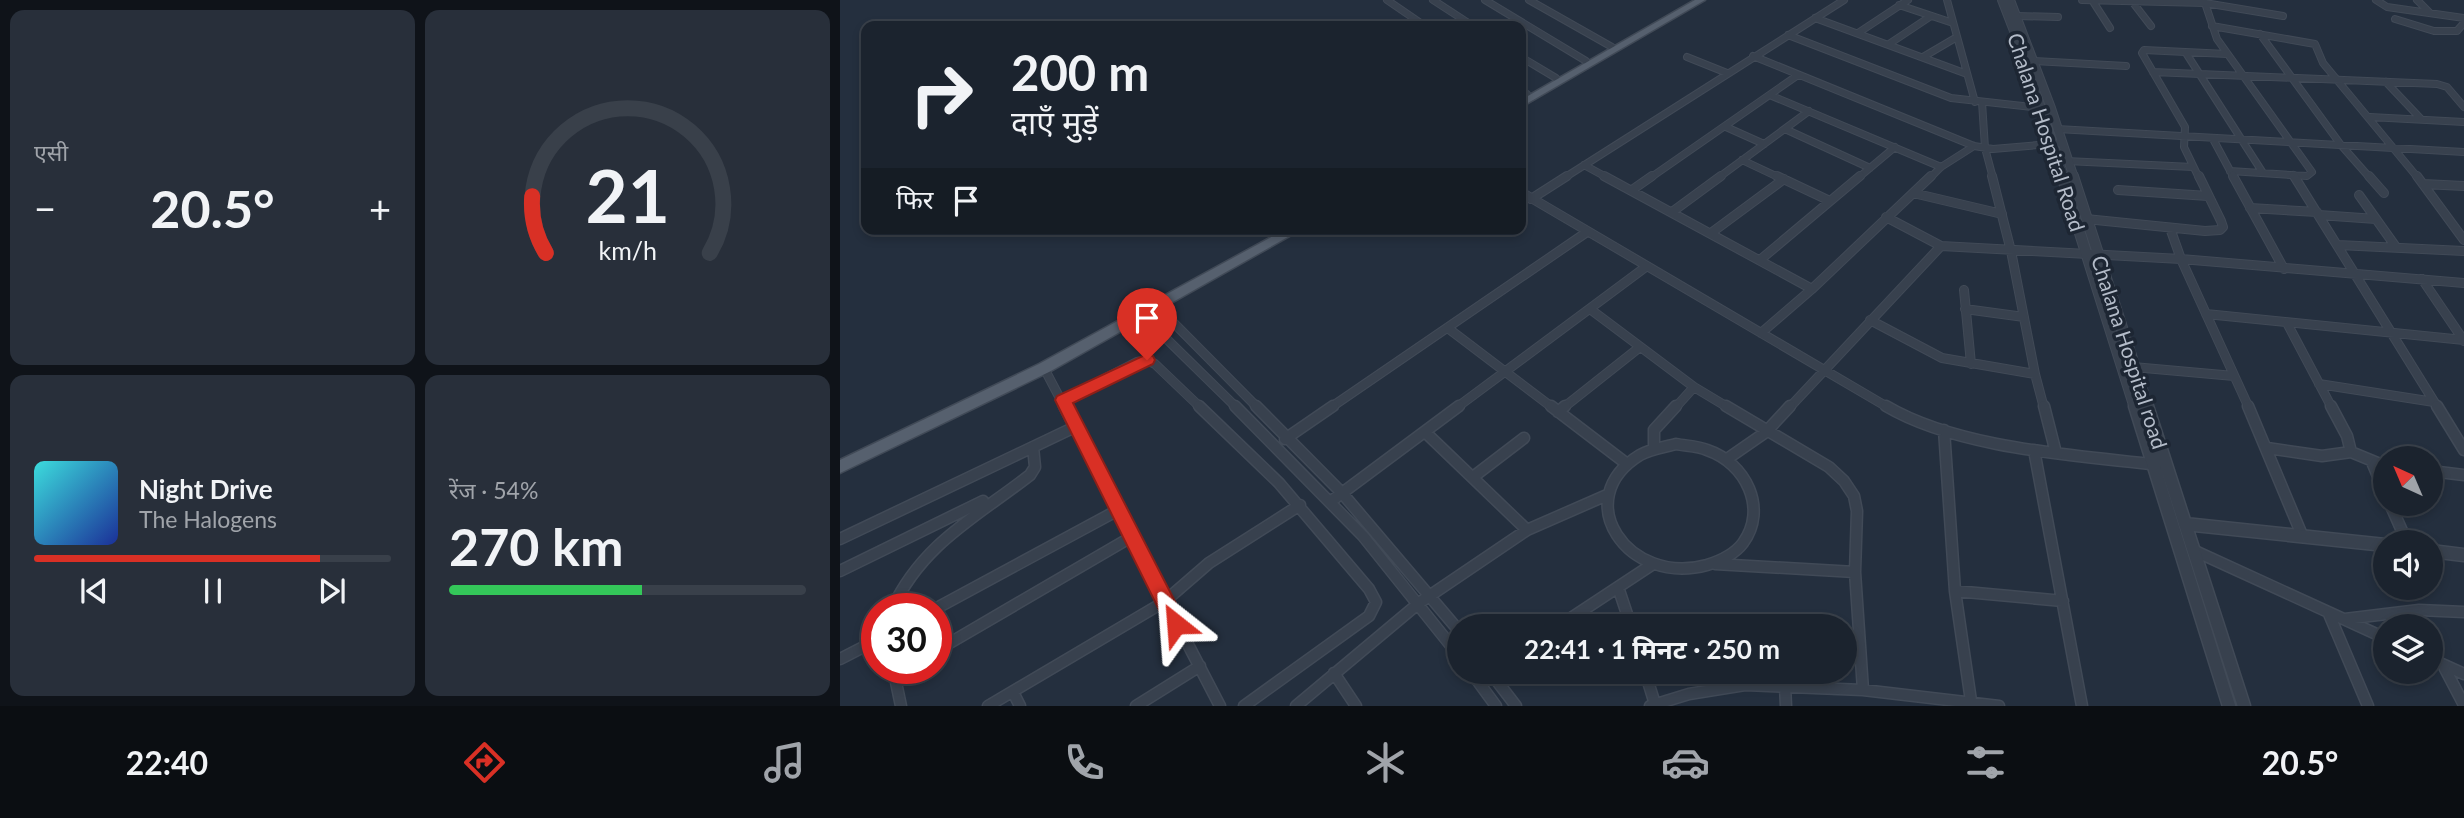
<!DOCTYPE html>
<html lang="hi">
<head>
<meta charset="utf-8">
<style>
	:root { --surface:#1b232e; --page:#282f3a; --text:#f1f3f6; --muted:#a0a4aa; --line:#39404a; --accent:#d93025 }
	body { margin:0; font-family:Lato,"Noto Sans Devanagari",sans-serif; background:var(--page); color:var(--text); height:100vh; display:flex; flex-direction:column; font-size:26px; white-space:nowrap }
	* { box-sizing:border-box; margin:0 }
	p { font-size:23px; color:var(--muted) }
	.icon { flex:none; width:38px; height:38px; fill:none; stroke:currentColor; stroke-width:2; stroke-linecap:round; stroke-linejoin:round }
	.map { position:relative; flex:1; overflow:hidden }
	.side { display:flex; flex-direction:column; gap:10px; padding:10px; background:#0f1319; width:840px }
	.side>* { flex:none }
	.banner { position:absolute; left:21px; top:21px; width:665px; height:214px; border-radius:14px; box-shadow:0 4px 10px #0003,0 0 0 2px var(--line); background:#1b232e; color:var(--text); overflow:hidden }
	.needle { width:46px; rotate:316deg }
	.fabs { position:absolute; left:1533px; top:446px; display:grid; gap:14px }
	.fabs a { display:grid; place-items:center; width:70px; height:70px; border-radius:50%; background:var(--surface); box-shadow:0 4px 10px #0003,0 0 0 2px var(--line); font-size:35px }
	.speed { position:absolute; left:21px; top:593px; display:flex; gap:14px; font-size:35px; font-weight:700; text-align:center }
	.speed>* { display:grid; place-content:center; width:91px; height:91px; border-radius:50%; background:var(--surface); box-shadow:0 4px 10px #0003,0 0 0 2px var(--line); line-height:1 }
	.speed .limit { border:10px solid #d22; background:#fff; color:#111 }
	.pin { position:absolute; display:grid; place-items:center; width:60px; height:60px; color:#fff; margin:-72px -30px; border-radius:50% 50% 50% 0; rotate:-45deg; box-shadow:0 0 7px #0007 }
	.pin .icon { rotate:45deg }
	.me { position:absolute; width:77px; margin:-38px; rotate:332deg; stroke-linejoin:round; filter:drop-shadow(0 0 5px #0008) }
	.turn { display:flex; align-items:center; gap:24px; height:147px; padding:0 35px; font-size:32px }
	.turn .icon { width:91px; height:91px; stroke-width:2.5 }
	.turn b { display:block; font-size:49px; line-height:60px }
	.then { display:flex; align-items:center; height:66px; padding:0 35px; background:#0003; gap:14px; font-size:26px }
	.big { font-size:52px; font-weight:700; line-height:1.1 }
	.side .widget { flex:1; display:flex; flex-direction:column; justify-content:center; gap:10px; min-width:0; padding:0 24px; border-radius:14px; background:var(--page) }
	.side .dial { align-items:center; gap:0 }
	.dial svg { height:182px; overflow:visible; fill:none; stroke:var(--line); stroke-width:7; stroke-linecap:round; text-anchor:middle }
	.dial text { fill:var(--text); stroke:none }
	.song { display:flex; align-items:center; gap:21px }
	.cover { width:84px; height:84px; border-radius:10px; background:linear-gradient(135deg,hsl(180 70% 55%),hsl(230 70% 35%)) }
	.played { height:7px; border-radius:4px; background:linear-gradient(90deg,var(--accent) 80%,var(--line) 80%) }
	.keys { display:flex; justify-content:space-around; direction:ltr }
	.heat { display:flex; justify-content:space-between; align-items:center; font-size:38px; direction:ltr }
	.charge { height:10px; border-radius:5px; background:linear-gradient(90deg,#34c759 54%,var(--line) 0) }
	.side .tiles { flex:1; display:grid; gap:10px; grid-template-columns:repeat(2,1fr) }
	.trip { position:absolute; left:607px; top:614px; width:410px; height:70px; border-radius:35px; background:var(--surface); box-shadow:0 4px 10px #0003,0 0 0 2px var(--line); font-weight:700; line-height:70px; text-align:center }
	.dock { display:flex; height:112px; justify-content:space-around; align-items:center; background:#0b0e12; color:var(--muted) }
	.dock .icon { width:49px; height:49px }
	.dock .current { color:var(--accent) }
	.dock b { font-size:32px; color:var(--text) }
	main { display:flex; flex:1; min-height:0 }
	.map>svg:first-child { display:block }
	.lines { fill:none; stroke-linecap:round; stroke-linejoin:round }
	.minor-far2-casing { stroke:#414a57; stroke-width:8 }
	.minor-far1-casing { stroke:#414a57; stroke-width:10 }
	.minor-casing { stroke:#414a57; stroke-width:13 }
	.tertiary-far2-casing { stroke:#414a57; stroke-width:10 }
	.tertiary-far1-casing { stroke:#414a57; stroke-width:12 }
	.tertiary-casing { stroke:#414a57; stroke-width:15 }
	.primary-casing { stroke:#414a57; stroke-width:3 }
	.minor-far2 { stroke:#38414e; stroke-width:6 }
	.minor-far1 { stroke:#38414e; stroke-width:8 }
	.minor { stroke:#38414e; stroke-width:10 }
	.tertiary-far2 { stroke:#38414e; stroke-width:8 }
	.tertiary-far1 { stroke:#38414e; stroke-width:10 }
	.tertiary { stroke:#38414e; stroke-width:12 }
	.primary { fill:#56606e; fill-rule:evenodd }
	.route { fill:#d93025; stroke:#8d1f18; stroke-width:2 }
	.labels { text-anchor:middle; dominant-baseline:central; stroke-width:7; stroke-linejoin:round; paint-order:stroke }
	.street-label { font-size:21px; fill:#b4bcc9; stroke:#1d2633 }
</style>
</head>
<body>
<main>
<section class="side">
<div class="tiles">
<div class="widget"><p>एसी</p>
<div class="heat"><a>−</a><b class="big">20.5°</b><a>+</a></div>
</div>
<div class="widget dial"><svg viewBox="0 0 100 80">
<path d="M14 69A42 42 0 1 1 86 69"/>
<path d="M14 69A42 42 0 0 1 8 44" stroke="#d93025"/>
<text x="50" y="56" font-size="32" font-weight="700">21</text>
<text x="50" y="72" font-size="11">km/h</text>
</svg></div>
<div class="widget">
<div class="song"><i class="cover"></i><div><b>Night Drive</b><p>The Halogens</p></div></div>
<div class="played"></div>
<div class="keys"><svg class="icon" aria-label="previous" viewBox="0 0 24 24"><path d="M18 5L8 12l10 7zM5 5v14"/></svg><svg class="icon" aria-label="pause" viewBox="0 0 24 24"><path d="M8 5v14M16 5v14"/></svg><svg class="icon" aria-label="next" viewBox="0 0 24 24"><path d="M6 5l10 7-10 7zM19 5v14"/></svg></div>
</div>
<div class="widget"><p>रेंज · 54%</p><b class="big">270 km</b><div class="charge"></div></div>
</div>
</section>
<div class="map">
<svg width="1624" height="706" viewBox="0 0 1624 706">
	<rect width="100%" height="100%" fill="#242f3e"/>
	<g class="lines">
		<defs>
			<path id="minor-far2" d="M547,0L585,26
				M593,0L633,26
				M645,0L746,61
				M689,0L772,47
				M1107,0L1135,102
				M1242,0L1365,3L1443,16
				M1252,0L1270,28
				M1291,0L1311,26
				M1364,0L1377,39L1472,172L1467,176L1390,171
				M1536,0L1547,7L1624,18
				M1577,0L1590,13
				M1059,5L1113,23
				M1177,16L1218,17
				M975,18L1127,74
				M1555,19L1594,31H1617L1624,23
				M1372,26L1475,44L1483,63L1578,178
				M1018,33L1068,0
				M1420,34L1501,145L1530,178
				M948,35L1111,98L1201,108
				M1049,44L1091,16
				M1346,53L1423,173
				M913,56L1134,146L1153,149L1222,143
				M681,57L716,78
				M847,57L887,73
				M1083,57L1117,37
				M1194,61L1286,66
				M1313,72L1597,84L1607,87L1624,107
				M1546,82L1581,119
				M681,90L687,94
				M932,96L1101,167
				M1142,102L1145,148L1153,178
				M1530,117L1624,122
				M886,127L924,144
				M945,129L1030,168
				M1217,129L1624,152
				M1373,139L1394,178
				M902,160L940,178
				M1226,161L1353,167
				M744,165L768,178
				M1453,175L1455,178
				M724,178L1004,0
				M810,178L958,75
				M878,178L969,111
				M1018,178L1055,147
				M1090,178L1101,167L1134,146
				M1359,178L1344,147L1345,127L1302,53L1304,50L1387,54"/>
			<path id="minor-far1" d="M764,176L972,289L1091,176
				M937,176L990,201
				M1152,176L1171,251L1195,374
				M1393,176L1444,269
				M1454,176L1598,408
				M1529,176L1544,193
				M1577,176L1624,240
				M1583,184L1624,186
				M792,190L812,176
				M1278,190L1368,196
				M681,192L1049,408
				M1073,193L1162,214
				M1519,195L1556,247
				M691,199L727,176
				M1410,208L1477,212
				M832,212L881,176
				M1479,215L1536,219
				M1046,217L1101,246
				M1246,219L1365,231L1380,230L1383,227L1381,221L1359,176
				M1330,228L1341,259L1409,408
				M871,233L944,179
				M1498,245L1624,251
				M920,260L1020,176
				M1582,279L1624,341
				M1124,290L1131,364
				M312,301L418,408
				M750,309L854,387L889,408
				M1125,309L1184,317
				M297,310L397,408
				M1366,314L1624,340
				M1030,320L1102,358L1195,374L1204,408
				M1447,323L1492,408
				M609,329L713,408
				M921,333L972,289
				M1293,367L1394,376
				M204,368L225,408
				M1479,384L1594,402
				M223,400L297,362L307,360L315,364L361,408
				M490,408L747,232
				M616,408L807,266
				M723,408L800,347
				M835,408L854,387
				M949,408L1101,246L1341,259L1624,283"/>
			<path id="minor" d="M224,406L380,706
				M359,406L439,483L529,589L536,602L529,616L404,706
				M395,406L523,536L620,657
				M416,406L502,493L620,632
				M711,406L787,464
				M886,406L989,467L1004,481L1014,496L1017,511L1015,572L1023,690
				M1046,406C1119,449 1235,455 1318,465
				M1204,406L1216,453
				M1408,406L1462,535
				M1597,406L1624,450
				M718,412L725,406
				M1104,430L1115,591L1131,701
				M585,432L687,530
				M445,439L493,406
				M836,444C846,446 858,446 867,450C906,463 928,509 903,543C894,555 880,561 867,565C788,587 728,499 800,455C810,449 825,447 836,444Z
				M814,448V430L836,406
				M1427,448L1482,456L1511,452L1507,436L1491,406
				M1194,450L1242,706
				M1511,452L1545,466
				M887,459L926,432L950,406
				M1532,462L1545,493
				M1591,471L1624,475
				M633,477L684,438
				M490,502L619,406
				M1550,504L1567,542
				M0,539L237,426
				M1355,551L1545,638
				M875,564L1015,572
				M0,571L143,501
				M778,587L791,626
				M1115,591L1223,601
				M52,609C82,544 136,517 190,475L195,467L193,447
				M95,609L280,509
				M1489,614L1528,706
				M1505,619L1579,610L1624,612
				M719,626L813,564
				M96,651L293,536
				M0,659L37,640
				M1591,659L1624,674
				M1603,665L1624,705
				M53,668L61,706
				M631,672L656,706
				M650,672L676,706
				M805,672L815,704
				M494,673L516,706
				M55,675L67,668
				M945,686L946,706
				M173,692L180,706
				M148,706L324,602L369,563L460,505
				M296,706L360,666
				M456,706L579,603L687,530L767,495
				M810,706L849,694L905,685L1023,690L1159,706"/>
			<path id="tertiary-far2" d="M1162,0L1188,67L1223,178
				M1170,0L1211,108L1234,178"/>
			<path id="tertiary-far1" d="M1222,176L1295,408
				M1233,176L1308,408"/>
			<path id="tertiary" d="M1295,406L1389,706
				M1307,406L1404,706
				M1345,524L1545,545
				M1591,551L1624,555"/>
			<path id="primary" d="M855,0H865L681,107V100Z
				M446,229H462L209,372L0,473V460L199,364Z"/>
		</defs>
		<use href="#minor-far2" class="minor-far2-casing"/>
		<use href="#minor-far1" class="minor-far1-casing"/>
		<use href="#minor" class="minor-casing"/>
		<use href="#tertiary-far2" class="tertiary-far2-casing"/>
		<use href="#tertiary-far1" class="tertiary-far1-casing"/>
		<use href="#tertiary" class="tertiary-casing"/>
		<use href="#primary" class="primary-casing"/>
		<use href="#minor-far2" class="minor-far2"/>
		<use href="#minor-far1" class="minor-far1"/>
		<use href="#minor" class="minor"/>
		<use href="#tertiary-far2" class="tertiary-far2"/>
		<use href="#tertiary-far1" class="tertiary-far1"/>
		<use href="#tertiary" class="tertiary"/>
		<use href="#primary" class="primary"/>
	</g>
	<path class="route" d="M307,354L313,356L315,360L313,364L233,403L343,617L346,624L343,630L336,633L329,630L215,400L217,396Z"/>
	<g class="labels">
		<g class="street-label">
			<text transform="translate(1207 132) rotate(72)">Chalana Hospital Road</text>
			<text transform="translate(1290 352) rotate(72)">Chalana Hospital road</text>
		</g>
	</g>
</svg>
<div class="fabs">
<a><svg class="needle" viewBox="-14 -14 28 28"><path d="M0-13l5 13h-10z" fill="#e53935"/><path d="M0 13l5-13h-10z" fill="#a0a4aa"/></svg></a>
<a><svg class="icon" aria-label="sound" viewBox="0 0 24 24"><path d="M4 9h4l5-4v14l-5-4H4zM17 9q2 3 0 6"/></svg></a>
<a><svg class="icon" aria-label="layers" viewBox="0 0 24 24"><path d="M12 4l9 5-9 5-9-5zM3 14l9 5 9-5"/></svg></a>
</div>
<div class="speed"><div class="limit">30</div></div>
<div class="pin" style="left:307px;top:360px;background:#d93025"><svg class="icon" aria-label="arrive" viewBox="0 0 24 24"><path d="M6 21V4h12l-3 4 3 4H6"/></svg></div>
<svg class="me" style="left:336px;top:624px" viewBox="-20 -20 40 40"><path d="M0-17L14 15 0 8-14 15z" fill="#d93025" stroke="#fff" stroke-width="4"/></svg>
<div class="trip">22:41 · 1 मिनट · 250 m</div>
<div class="banner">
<div class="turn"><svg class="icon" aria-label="right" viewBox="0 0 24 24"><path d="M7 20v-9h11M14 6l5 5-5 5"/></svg><div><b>200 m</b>दाएँ मुड़ें</div></div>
<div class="then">फिर<svg class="icon" aria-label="arrive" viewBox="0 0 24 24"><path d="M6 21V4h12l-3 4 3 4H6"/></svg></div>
</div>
</div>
</main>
<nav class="dock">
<b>22:40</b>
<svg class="icon current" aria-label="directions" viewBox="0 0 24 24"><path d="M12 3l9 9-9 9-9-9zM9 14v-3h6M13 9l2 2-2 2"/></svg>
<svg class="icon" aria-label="music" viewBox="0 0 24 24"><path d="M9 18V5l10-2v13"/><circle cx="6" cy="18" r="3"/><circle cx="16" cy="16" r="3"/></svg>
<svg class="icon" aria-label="phone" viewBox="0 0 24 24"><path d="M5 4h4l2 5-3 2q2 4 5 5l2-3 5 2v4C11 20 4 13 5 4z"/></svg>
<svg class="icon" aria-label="climate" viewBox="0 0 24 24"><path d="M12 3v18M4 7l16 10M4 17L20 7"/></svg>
<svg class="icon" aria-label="car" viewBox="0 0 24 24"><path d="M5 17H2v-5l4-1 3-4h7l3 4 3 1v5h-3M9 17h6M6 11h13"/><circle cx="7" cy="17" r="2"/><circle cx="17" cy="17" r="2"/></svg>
<svg class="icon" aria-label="filters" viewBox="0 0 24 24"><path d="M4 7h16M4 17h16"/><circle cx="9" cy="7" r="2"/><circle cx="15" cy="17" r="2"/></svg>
<b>20.5°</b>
</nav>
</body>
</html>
